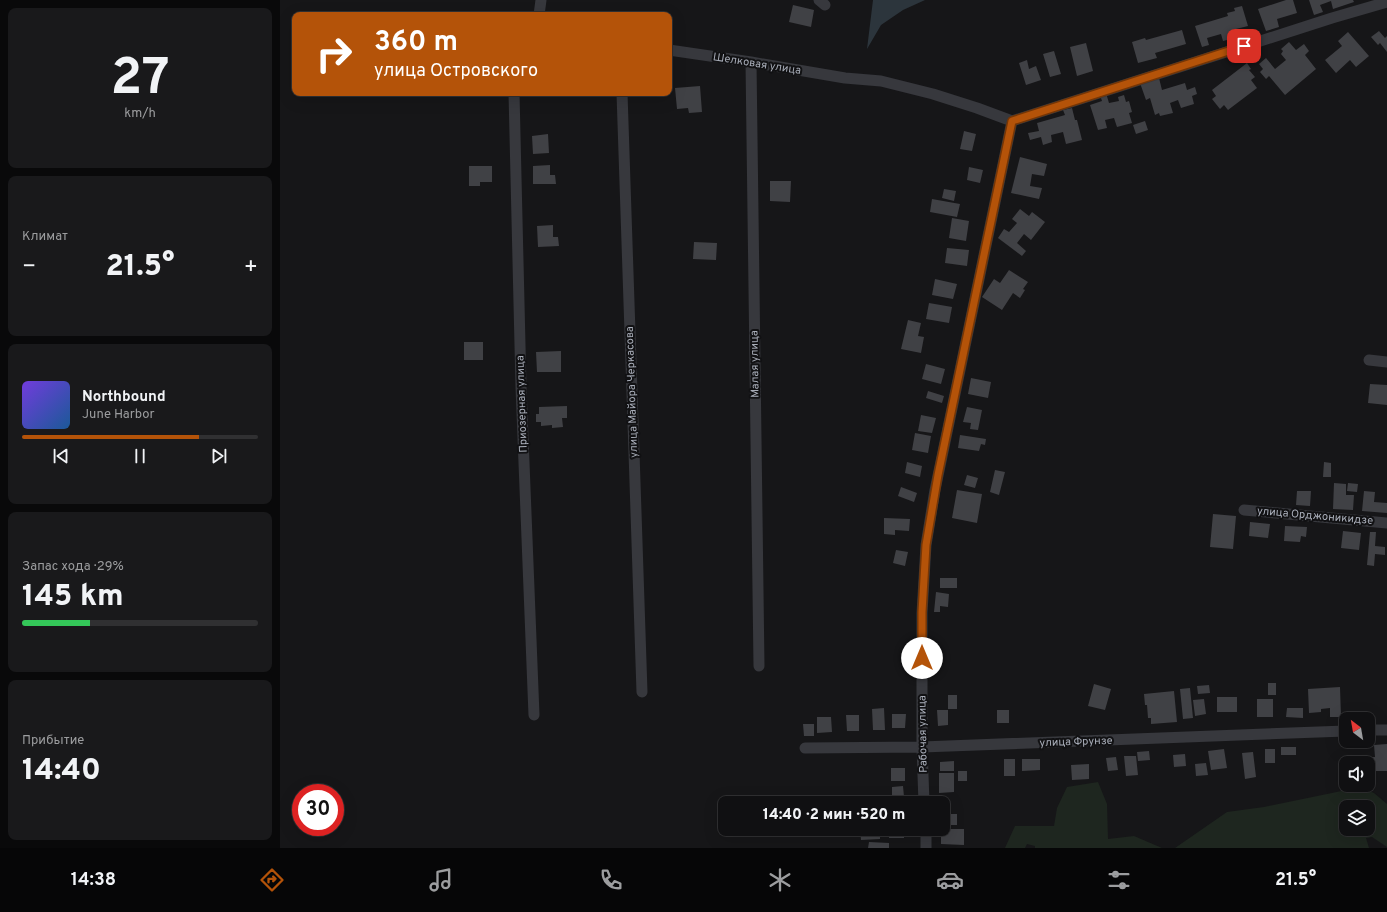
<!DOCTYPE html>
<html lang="ru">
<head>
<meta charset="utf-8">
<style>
	:root { --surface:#101012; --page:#19191b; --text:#f1f3f6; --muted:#9c9d9f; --line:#303032; --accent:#b45309 }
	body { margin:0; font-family:Overpass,sans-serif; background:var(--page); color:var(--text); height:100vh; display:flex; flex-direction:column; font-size:15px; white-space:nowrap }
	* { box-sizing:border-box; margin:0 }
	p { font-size:13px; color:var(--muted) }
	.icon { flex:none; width:22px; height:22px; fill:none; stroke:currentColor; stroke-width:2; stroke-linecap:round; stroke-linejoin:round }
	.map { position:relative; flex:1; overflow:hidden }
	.sheet { display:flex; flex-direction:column; gap:8px; padding:8px; background:#09090a; width:280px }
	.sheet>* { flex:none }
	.banner { position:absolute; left:12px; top:12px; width:380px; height:84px; border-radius:8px; box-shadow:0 4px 16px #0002,0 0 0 1px var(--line); background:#b45309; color:#fff; overflow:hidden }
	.needle { width:26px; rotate:329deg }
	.controls { position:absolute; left:1059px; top:712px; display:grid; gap:8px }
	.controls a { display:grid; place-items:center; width:36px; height:36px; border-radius:8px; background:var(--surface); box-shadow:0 4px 16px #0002,0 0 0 1px var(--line); font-size:20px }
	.speed { position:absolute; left:12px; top:784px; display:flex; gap:8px; font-size:20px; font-weight:700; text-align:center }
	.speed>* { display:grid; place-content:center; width:52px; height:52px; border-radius:50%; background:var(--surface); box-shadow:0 4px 16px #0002,0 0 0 1px var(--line); line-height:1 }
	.speed .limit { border:6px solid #d22; background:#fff; color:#111 }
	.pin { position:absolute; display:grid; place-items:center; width:34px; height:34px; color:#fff; margin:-17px; border-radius:8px; box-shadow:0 2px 6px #0006 }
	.me { position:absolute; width:44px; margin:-22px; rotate:0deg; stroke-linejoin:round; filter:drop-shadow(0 0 3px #0008) }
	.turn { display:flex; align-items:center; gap:14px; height:84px; padding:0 16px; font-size:18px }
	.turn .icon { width:52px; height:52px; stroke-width:2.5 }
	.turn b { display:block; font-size:28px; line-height:34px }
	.big { font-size:30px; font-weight:800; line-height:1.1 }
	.sheet .card { flex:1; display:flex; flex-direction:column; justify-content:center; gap:6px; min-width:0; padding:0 14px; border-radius:8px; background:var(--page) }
	.sheet .dial { align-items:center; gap:0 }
	.dial b { font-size:52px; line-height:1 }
	.song { display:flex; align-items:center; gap:12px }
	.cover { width:48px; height:48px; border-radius:6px; background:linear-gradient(135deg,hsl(260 70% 55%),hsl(210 70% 35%)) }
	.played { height:4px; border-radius:2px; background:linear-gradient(90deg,var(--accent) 75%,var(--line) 75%) }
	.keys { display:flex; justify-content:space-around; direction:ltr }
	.heat { display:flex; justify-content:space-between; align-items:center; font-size:22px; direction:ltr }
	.charge { height:6px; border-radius:3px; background:linear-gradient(90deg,#34c759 29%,var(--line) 0) }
	.trip { position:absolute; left:438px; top:796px; width:232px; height:40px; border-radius:8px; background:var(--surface); box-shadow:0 4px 16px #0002,0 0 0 1px var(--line); font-weight:800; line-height:40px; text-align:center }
	.tab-bar { display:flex; height:64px; justify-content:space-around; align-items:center; background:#060607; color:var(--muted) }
	.tab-bar .icon { width:28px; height:28px }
	.tab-bar .current { color:var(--accent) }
	.tab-bar b { font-size:18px; color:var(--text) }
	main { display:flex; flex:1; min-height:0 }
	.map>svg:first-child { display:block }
	.green { fill:#1e261f; fill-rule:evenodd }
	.water { fill:#2c353c }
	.building { fill:#404145 }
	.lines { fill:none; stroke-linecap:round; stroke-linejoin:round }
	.minor { stroke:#37383d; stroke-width:11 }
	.route-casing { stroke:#753606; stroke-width:10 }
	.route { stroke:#b45309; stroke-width:7 }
	.labels { text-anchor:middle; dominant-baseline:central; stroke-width:4; stroke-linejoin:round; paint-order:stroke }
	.street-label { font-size:11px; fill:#a8adb8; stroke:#111113 }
</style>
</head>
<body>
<main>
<section class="sheet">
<div class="card dial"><b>27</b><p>km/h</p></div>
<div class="card"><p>Климат</p>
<div class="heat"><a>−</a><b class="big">21.5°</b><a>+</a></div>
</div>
<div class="card">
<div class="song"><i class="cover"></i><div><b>Northbound</b><p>June Harbor</p></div></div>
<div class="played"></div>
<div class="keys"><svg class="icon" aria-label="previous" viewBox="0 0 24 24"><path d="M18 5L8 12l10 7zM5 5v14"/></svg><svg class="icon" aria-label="pause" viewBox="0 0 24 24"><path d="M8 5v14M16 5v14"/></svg><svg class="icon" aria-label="next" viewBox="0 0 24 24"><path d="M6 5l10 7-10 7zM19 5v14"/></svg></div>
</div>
<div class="card"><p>Запас хода · 29%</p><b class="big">145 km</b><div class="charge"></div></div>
<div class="card"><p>Прибытие</p><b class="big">14:40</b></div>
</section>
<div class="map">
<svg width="1107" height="848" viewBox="0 0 1107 848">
	<rect width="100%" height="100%" fill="#161618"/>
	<path class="green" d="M818,782L827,804L828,839L854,836L882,848H755V846L747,844L745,848H725L735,826H774L777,808L787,787Z
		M1081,787L1094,793L1107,804V847L1092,837L1086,838L1089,848H895L947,812L984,807ZM1066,807H1088V829H1066Z"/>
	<path class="water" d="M593,0H645L623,10L601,25L587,49Z"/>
	<path class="building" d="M1006,0H1013L1017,13L997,19L999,27L986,31L978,9Z
		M1029,0H1073L1074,2L1053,9L1051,1L1040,5L1043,12L1034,15Z
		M513,5L534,10L531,27L509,22Z
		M962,6L968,26L952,30L955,38L943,41L941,34L927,38L929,45L922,47L915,26L948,16L947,13L955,11L954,8Z
		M902,30L906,44L875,53L877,58L858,63L852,42L865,38L866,40Z
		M1099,31L1105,38L1107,36V52L1100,43L1098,45L1091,37Z
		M1068,32L1089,56L1076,67L1070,60L1056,73L1045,60L1062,46L1058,41Z
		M1009,42L1016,50L1024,44L1029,51L1025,55L1036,69L1005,95L989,76L986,79L980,72L983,69L979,64L986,58L995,69L1006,60L1001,54L1003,51L1001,49Z
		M806,43L813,71L797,76L790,47Z
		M774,51L781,74L770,77L763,54Z
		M747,60L749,69L756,66L761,80L746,85L739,63Z
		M967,63L971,69L969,70L975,77L971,80L977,88L948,110L944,105L940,109L932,99L936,96L932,90Z
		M879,78L882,90L905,83L907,90L915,87L917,94L912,96L914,104L901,108L898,100L890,103L893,113L880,116L879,113L875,115L870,98L866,100L860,83Z
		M420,86L422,112L409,113L408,108L397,109L395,88Z
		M826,93L829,103L839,101L838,97L844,95L846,102L849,101L852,112L849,113L852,123L837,127L834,118L825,120L827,128L818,130L810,105L822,101L820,95Z
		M792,108L795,120H797L802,140L786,144L783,132L771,135L772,142L763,145L761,137L750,140L748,133L759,131L757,123L785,115L783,110Z
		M865,121L868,130L856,134L853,125Z
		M684,131L696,134L692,151L680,149Z
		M268,134L269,153L253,154L252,136Z
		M740,157L767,164L764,176L752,174L750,186L762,188L759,199L731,193Z
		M270,165V175H275L276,184H253V166Z
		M189,166H212V182H200V186H189Z
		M689,167L703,170L700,183L687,180Z
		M490,181H511L510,202L490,201Z
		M664,189L676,191L674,201L662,198Z
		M652,199L680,204L677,217L650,212Z
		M740,209L749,216L752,212L765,222L751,240L744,234L737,243L746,251L742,256L718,238L724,229L729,232L737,223L732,219Z
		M672,218L689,221L686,241L669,238Z
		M273,225V237H278L279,246L258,247L257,226Z
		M414,242L437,243L436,260L413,259Z
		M667,248L689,250L687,266L665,263Z
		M729,270L748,282L743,289L745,290L740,298L733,293L722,310L702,297L714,279L720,283Z
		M655,279L677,284L673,299L652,295Z
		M649,303L672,307L669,323L646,319Z
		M628,320L641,323L638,336L644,337L641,353L621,349Z
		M184,342H203V360H184Z
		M281,351V372H257L256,352Z
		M646,364L665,369L661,384L642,379Z
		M691,378L711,382L708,398L688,394Z
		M1090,384L1107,385V405L1088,403Z
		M648,391L664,396L662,403L646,398Z
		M287,406V418H282L283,427L272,428V425L261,426V422H256V414H259V407Z
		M687,407L702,410L698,430L690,429L691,423L683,422Z
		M641,415L656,418L652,433L638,431Z
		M635,433L651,436L648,453L632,450Z
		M680,435L706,439L705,445L701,444L699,451L678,448Z
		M627,462L642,466L640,477L625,473Z
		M1044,462L1051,463V477H1043Z
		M715,470L725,472L719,495L710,492Z
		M687,475L698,478L695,488L684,485Z
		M1054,483L1066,484V495H1074L1073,510L1053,509Z
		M1068,483L1078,484L1077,492L1067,491Z
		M621,487L637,493L634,502L618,496Z
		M677,490L702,494L697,523L672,518Z
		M1017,491H1031L1030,506L1016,505Z
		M1084,491L1095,492L1094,502L1107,503V513L1082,511Z
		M933,514L956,516L953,549L930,547Z
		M604,518L630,519L629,531L615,530V535L604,534Z
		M970,522L990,524L988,538L969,536Z
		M1005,526L1027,527L1026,537L1021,536L1020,542L1004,541Z
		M1063,531L1081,533L1079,550L1061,548Z
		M1090,532H1096L1095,546L1105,547V555L1095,554L1094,566L1087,565Z
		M616,550L628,552L625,566L613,563Z
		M660,578H677V588H660Z
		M656,592L669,594L668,607L660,606V612H654Z
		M988,683H996V695H988Z
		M814,684L831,689L825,710L808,706Z
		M929,685L930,693L918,694L917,686Z
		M1060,687L1061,717H1050V708L1041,709V712L1029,713L1028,689Z
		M910,688L913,718L903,719L900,689Z
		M894,691L897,722L871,724V718H868L867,705H865L864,694Z
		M668,695H677V709H668Z
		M937,697H957V712H937Z
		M924,699L926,714L915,716L913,700Z
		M977,699H993V717H977Z
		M604,708L605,730H593L592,709Z
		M1007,708H1023V718L1006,717Z
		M657,710H668V725L658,726Z
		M717,710H729V723H717Z
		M612,714H626L625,728H612Z
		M566,715H579V731H567Z
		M537,717H551L552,732L537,733Z
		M523,724H534V736H524Z
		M1107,744V771H1088V763H1079V758L1095,757L1094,745Z
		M1001,747H1016V755H1001Z
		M944,749L947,768L931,770L928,751Z
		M985,749H995V763H985Z
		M869,751L870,760L858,761L857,752Z
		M973,752L976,777L965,779L962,753Z
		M905,754L906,766L894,767L893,755Z
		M844,756H856L858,775L846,776Z
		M836,757L838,770L828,771L826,758Z
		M724,759H735V776H724Z
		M742,759H760V770L742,771Z
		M674,761V771H660V762Z
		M926,763L928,775L916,776L915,764Z
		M809,764V779L792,780L791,765Z
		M611,768H625V781H611Z
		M678,771H687V781H678Z
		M659,773H674V792L659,793Z
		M623,786L624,797L612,798V787Z
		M663,814H677V825H663Z
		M580,829H600V839L581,840Z
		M609,829H624V838H609Z
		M661,829H684V845L661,844Z
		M589,842L609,843V848H588Z"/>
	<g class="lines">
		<path class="minor" d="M539,0L545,5
			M259,15L261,0
			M389,50L471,62L565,78L601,81L653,94L697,108L732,121
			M471,62L479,666
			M234,93L241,387L254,715
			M342,93L362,692
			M732,121L1052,18L1107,2
			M1089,360L1107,362
			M964,510L1107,523
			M1088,730H1107
			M525,748L642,747L1066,731
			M644,803L642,747V613L646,545L655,490L732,121
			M646,829V848"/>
	</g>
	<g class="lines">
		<defs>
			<path id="route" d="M642,658V612L646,545L658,475L732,121L964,46"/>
		</defs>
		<use href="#route" class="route-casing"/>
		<use href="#route" class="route"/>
	</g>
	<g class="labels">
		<g class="street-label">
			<text transform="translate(477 64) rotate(9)">Шелковая улица</text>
			<text transform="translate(475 364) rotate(-91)">Малая улица</text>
			<text transform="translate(352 392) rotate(-92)">улица Майора Черкасова</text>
			<text transform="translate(242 404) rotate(-92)">Приозерная улица</text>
			<text transform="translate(1035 516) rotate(5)">улица Орджоникидзе</text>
			<text transform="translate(643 734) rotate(-91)">Рабочая улица</text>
			<text transform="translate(796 742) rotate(-2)">улица Фрунзе</text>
		</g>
	</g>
</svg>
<div class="controls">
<a><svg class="needle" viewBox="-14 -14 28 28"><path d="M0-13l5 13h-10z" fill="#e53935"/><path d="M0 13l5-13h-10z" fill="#9c9d9f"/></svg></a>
<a><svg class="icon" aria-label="sound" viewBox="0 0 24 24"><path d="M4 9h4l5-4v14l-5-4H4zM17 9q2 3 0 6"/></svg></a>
<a><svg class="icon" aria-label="layers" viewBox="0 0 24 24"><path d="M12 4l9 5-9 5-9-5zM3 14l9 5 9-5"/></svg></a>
</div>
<div class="speed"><div class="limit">30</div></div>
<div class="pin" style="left:964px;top:46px;background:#d93025"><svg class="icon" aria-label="arrive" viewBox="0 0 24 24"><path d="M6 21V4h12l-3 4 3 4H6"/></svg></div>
<svg class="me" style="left:642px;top:658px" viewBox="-20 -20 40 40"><circle r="19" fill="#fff"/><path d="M0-13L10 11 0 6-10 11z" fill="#b45309"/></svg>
<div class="trip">14:40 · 2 мин · 520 m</div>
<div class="banner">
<div class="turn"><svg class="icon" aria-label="right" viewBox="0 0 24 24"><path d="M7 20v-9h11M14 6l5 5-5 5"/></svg><div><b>360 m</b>улица Островского</div></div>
</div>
</div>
</main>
<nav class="tab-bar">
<b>14:38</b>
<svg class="icon current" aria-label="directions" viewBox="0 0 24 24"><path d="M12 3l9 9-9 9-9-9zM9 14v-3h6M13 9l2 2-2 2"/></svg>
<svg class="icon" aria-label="music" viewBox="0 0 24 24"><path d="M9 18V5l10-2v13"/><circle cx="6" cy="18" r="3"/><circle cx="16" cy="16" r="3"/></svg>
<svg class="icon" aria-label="phone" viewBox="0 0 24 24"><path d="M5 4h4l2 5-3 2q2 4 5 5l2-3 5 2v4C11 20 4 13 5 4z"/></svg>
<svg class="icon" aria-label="climate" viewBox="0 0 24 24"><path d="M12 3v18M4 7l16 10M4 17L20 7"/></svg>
<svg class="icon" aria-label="car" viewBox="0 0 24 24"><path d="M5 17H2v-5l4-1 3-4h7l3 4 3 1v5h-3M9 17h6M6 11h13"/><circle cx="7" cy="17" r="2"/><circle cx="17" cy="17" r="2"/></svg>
<svg class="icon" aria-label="filters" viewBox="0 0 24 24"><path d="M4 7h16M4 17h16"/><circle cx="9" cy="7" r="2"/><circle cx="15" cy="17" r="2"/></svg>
<b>21.5°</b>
</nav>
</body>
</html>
